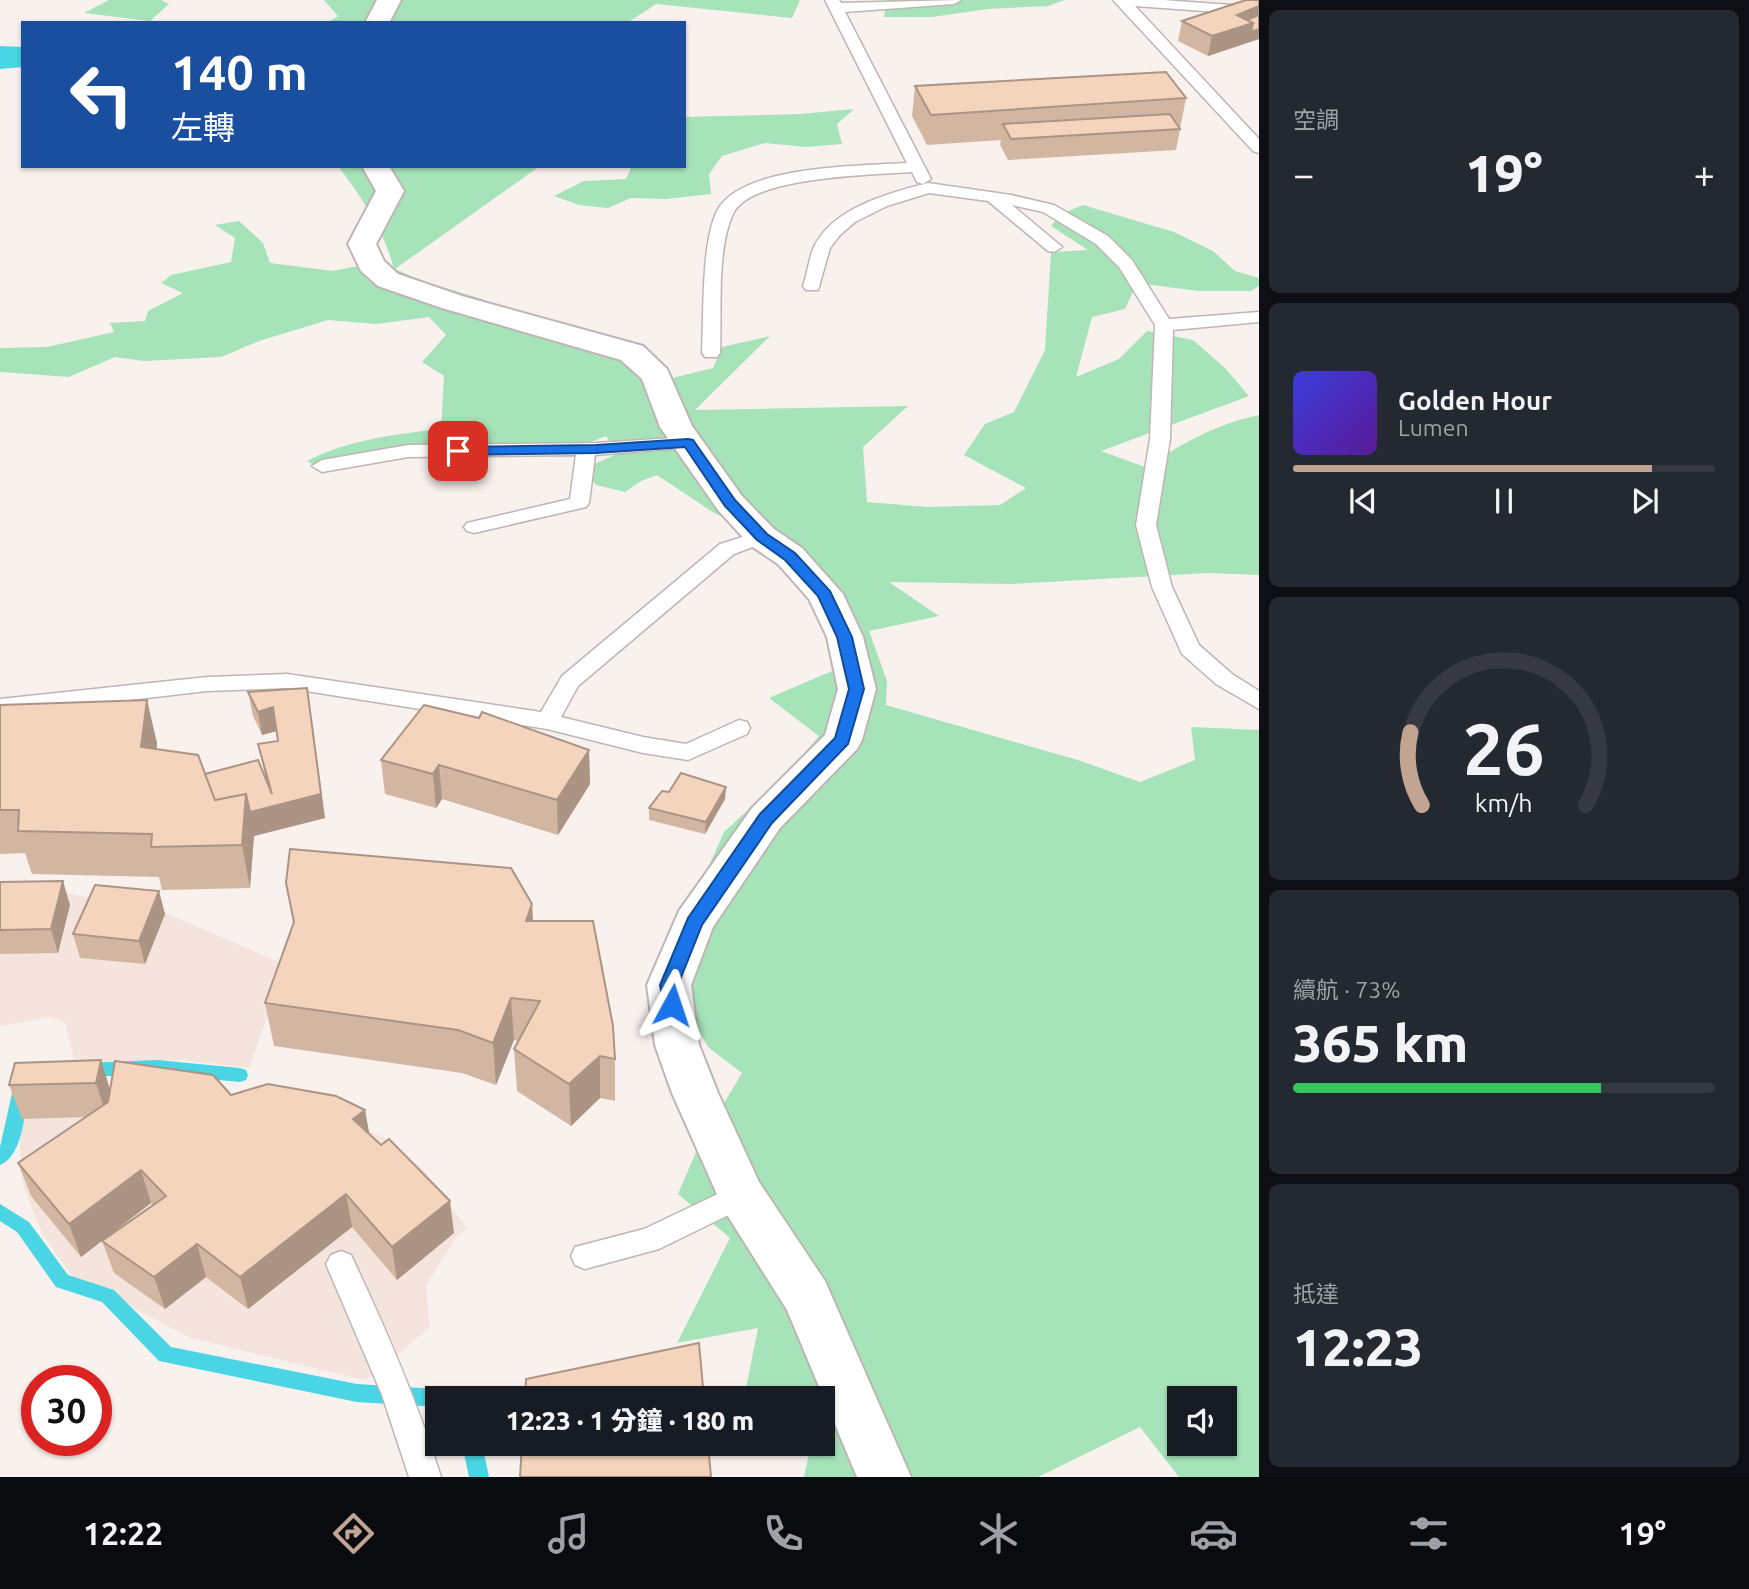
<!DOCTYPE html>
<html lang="zh-TW">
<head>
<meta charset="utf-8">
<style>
	:root { --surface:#171b24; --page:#242831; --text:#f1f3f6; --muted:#9ea1a6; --line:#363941; --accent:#c2a493 }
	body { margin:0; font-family:Ubuntu,"Noto Sans TC",sans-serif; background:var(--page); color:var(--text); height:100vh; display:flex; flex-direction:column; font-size:26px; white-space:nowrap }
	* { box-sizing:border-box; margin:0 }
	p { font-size:23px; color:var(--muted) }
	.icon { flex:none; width:38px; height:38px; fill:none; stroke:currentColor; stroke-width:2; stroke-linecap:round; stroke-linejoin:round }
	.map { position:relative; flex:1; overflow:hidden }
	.sheet { display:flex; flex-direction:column; gap:10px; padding:10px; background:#0d0f14; width:490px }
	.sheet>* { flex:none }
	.top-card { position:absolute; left:21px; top:21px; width:665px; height:147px; border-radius:0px; box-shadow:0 2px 5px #0004; background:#1a4fa0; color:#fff; overflow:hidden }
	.buttons { position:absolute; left:1167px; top:1386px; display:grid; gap:14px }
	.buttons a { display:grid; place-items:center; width:70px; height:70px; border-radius:0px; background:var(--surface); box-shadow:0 2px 5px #0004; font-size:35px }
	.speed { position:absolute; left:21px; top:1365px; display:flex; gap:14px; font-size:35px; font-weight:700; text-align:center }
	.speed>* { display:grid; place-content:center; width:91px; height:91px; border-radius:50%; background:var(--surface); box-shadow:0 2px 5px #0004; line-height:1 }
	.speed .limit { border:10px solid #d22; background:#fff; color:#111 }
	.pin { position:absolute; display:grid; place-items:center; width:60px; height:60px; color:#fff; margin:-30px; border-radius:14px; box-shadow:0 4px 10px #0006 }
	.me { position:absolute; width:77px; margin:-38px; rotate:5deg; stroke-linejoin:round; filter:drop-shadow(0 0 5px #0008) }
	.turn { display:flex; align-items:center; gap:24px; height:147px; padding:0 35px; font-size:32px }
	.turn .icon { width:91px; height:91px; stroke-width:2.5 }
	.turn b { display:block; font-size:49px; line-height:60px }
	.big { font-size:52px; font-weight:800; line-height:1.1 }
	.sheet .card { flex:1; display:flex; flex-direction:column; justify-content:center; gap:10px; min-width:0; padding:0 24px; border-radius:10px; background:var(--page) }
	.sheet .dial { align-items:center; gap:0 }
	.dial svg { height:182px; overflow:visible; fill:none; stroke:var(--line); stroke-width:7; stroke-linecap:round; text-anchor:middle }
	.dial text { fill:var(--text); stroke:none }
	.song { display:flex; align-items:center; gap:21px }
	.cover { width:84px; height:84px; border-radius:10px; background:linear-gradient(135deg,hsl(240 70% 55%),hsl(270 70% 35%)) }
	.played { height:7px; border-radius:4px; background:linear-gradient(90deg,var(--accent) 85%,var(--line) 85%) }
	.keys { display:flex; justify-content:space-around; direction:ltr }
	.heat { display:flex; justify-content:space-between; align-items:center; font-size:38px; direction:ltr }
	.charge { height:10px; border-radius:5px; background:linear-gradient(90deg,#34c759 73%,var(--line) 0) }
	.trip { position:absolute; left:425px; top:1386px; width:410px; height:70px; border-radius:0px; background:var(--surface); box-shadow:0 2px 5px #0004; font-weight:800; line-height:70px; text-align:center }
	.tabs { display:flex; height:112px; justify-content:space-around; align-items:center; background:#090b0e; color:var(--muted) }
	.tabs .icon { width:49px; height:49px }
	.tabs .current { color:var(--accent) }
	.tabs b { font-size:32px; color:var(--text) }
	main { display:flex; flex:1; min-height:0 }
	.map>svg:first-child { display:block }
	.built { fill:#f4e4dd }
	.green { fill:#a6e3b9; fill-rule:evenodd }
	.water { fill:#49d5e3 }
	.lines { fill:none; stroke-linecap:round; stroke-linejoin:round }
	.stream { fill:#49d5e3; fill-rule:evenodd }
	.lane-casing { stroke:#bdb6b3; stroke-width:3 }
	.street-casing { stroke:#bdb6b3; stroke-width:4 }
	.lane { fill:#fff; fill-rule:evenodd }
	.street { fill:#fff; fill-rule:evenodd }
	.wall { fill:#d2b6a2 }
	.shaded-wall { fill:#ab9484 }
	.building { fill:#f4d4bc; stroke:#ab9484; stroke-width:2 }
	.route { fill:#1a73e8; stroke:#114b97; stroke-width:2 }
</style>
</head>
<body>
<main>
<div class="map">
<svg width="1259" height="1477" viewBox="0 0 1259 1477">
	<rect width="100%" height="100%" fill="#f9f1ee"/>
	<path class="built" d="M12,883L161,911L286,965L249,1068L183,1060L75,1063L65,1022L49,1017L0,1026V884Z
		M125,1089L297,1109L382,1136L423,1169L467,1228L457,1237L426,1285L430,1326L387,1365L364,1380L191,1338L72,1276L43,1235L23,1186L19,1132L27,1092Z"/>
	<path class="green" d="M109,0H161L169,4L150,21L84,13Z
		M324,0H800L792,18L656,4L627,23H327L338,16Z
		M887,0H1065L1048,6L988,9L932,17H884Z
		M854,109L837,124L842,144L806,147L765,143L722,156L709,174L711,194L666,199L631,198L608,208L579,205L554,196L584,181L626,179L632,166H684V117L800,114Z
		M338,166H540L395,269L425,282L482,299L527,324L578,345L672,378L713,368L722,347L770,336L695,410L908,406L863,447L867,502L928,507L1000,505L1026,488L964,455L985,424L1014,412L1045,350L1051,252L1088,250L1051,226L1061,214L1083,205L1174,232L1213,251L1235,271L1259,278V286L1251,291H1198L1137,283L1125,309L1092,317L1076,377L1119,359L1147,331L1193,340L1225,368L1249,396L1101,451L1145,467C1181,445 1217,423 1259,415V575L1209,573L1011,584L889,582L939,616L869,631L887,681L886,705L1081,761L1140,782L1195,760L1191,727L1259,730V1477H1179L1140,1427L1038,1477H804L811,1444H822V1398H744L758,1328L677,1343L730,1238L678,1194L700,1143L742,1073L709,1048L669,985L704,877L724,832L784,777L819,736L769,698L832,671L835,616L772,537L714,513L657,475L641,481L625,492L596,485L583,469L617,454L606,436L558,455L402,457L326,472L307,461C347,440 396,434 441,429L444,376L422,362L446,335L429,317L376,324L328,320L259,341L221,357L144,361L115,357L69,377L0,372V348L47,347L114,332L110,323L145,321L148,311L183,293L161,283L171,275L231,262L235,238L215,225L239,221L263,243L270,263L333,271L357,266L394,269C384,230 362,198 338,166ZM1180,1398H1225V1444H1180Z"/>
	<path class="water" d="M0,46L23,47V67L0,69Z"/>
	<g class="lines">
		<path class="stream" d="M157,1060L240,1068L246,1070L248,1075L246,1080L240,1082L157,1074L85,1077L79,1075L77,1070L79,1065L85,1063Z
			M21,1082L27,1084L29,1089C25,1110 23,1157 0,1165V1147L13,1089L15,1084Z
			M0,1204L29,1222L68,1275L114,1290L171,1347L357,1384L438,1389L445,1392L447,1398H438V1407L357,1402L159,1361L102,1302L56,1287L17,1232L0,1221Z
			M462,1444H482L489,1477H469Z"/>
		<defs>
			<path id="lane" d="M825,0H839L841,3L961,0L954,4L845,12L931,179L923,184L917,182L912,172C873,175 750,176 733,214C716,251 722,312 720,353L717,357H705L702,353C704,316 701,240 718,209C744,165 861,166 907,163Z
				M1113,0H1163L1259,7V15L1135,6L1259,139V153L1253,151Z
				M928,183L1011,195L1054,205L1108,236L1132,260L1169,319L1259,312V322L1173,330L1170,439L1156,525L1172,587L1199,645L1232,674L1259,691V709L1216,684L1182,654L1152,587L1136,525L1150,439L1155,325L1119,267L1096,244L1043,212L1012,205L1062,247L1054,252L1048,251L988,201L929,193L887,206L855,222L840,235L830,248L818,290H806L803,286C807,274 809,260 813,249C831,208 889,193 928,183Z
				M688,437L698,443L695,447L595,455L589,503L586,507L474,533L467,531L464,527L467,523L570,499L576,455L408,457L322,472L312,466L322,460L408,445L596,443Z
				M762,531L769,533L772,537L769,541L734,554L578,686L561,717L643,737L686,744L739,720L747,722L750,728L747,734L688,760L643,753L547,729L287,688L207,691L0,715V699L207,677L287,674L541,712L562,676L720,544Z
				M741,1183L751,1186L755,1195L751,1204L659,1249L585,1269L575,1265L571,1256L575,1247L644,1229Z
				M341,1251L351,1255C385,1327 417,1400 441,1477H409L382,1395L326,1264L331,1255Z"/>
			<path id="street" d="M377,0H401L389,23H365Z
				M362,166H389L404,191L376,244L384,261L398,274L462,296L643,346L667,369L692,426L742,496L774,529L802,548L843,594L863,637L876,689L862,740L857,749L780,828L713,927L691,985L699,1045L718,1093L759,1182L825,1281L911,1477H857L787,1310L724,1210L672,1093L655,1045L647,985L679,911L752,808L825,735L838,689L827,637L809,599L778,564L750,545L718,510L660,427L642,379L621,360L442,308L378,286L361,271L348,244L376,191Z"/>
		</defs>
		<use href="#lane" class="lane-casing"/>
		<use href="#street" class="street-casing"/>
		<use href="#lane" class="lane"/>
		<use href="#street" class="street"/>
	</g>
	<path class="wall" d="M1259,0V39L1208,56L1178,41L1182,21Z
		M915,86L1186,98L1176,150L1008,160L1000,145L1001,140L927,145L912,116Z
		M307,688L325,818L254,836L250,888L162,890L159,877L32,874L25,853L0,854V705L157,743V749L205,774L266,780L258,744L278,741L276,731L262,735L253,716L248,692Z
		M589,750L590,784L558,835L442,799L436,808L385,794L381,760Z
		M726,787L725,799L705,834L649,820V808L669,792Z
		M0,882L70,905L58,953L0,954Z
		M532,904L533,921L615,1059V1101L600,1098L571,1126L517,1091L514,1049L518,1041L514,1040L496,1085L462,1073L274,1046L265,1003Z
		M165,914L145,964L80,958L73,934Z
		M101,1060L110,1090L231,1095L365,1110L369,1134L454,1233L397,1280L352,1227L248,1309L206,1277L165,1309L114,1273L102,1241L153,1205L151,1203L81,1257L31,1196L18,1163L85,1117L22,1119L9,1085Z"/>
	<path class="shaded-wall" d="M1259,6V39L1208,56L1212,36L1237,15Z
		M307,688L325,818L254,836L250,888L242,845L246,794H321Z
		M147,700L157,743L152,790L141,747Z
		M273,707L277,731L262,735L258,712Z
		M589,750L590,784L558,835L557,800Z
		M439,765L442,799L436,808L433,774Z
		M726,787L725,799L705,834L706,822Z
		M63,881L70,905L58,953L51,929Z
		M159,891L165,914L145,964L139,941Z
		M532,904L534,947L526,921Z
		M511,998L514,1040L496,1085L493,1043Z
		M600,1056V1098L571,1126L569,1084Z
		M101,1060L111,1093L107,1117L96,1083Z
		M365,1110L371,1143L353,1119Z
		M141,1170L151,1203L81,1257L69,1224Z
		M346,1194L352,1227L248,1309L240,1277Z
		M450,1201L454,1233L397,1280L392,1247Z
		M197,1244L206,1277L165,1309L154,1277Z"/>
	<path class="building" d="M1246,0H1259V6L1237,15L1253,23L1212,36L1182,21Z
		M1259,15V29L1251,32L1253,23L1247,20Z
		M1166,72L1186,98L931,115L915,86Z
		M1170,114L1180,129L1011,139L1003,124Z
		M307,688L321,794L250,812L246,794L215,800L205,774L258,760L272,794L258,744L278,741L273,707L258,712L248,692Z
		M147,700L141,747L198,755L215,800L246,794L242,845L151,847L152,834L18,831L19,810H0V705Z
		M424,705L479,718L482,712L589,750L557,800L439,765L433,774L381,760Z
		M681,773L726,787L706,822L649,808L662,791L669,792Z
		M290,849L511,868L532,904L526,921H593L613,1026L615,1059L600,1056L569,1084L514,1049L540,1001L511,998L493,1043L458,1030L265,1003L294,922L286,883Z
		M63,881L51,929L0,930V882Z
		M95,885L159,891L139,941L73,934Z
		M101,1060L96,1083L9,1085L15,1063Z
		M115,1061L213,1075L231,1095L268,1084L336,1096L365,1110L353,1119L381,1145L389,1139L450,1201L392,1247L346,1194L240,1277L197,1244L154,1277L102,1241L166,1196L141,1170L69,1224L18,1163L108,1102Z
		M699,1343L704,1398H525L526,1379Z
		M522,1444H708L711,1477H520Z"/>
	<path class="route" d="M688,439L693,440L735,500L767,534L795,553L830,591L852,637L864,689L848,744L772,823L702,925L678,985L681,1005L678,1010L672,1012L665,1010L660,985L688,918L760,814L835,738L849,689L837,637L818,596L785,560L757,540L725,506L685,447L596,453L458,455L451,451L458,447L596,445Z"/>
</svg>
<div class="buttons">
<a><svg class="icon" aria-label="sound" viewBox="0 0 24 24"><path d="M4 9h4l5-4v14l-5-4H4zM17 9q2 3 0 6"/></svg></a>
</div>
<div class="speed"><div class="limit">30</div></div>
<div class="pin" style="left:458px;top:451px;background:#d93025"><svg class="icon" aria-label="arrive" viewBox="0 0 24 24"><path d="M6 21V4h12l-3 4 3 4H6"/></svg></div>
<svg class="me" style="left:672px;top:1005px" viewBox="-20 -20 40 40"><path d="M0-17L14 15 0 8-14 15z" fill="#1a73e8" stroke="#fff" stroke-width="4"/></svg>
<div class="trip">12:23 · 1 分鐘 · 180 m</div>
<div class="top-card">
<div class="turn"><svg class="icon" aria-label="left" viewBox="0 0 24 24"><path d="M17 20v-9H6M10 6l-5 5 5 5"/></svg><div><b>140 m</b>左轉</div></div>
</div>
</div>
<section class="sheet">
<div class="card"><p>空調</p>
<div class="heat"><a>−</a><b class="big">19°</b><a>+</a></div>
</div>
<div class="card">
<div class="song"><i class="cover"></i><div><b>Golden Hour</b><p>Lumen</p></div></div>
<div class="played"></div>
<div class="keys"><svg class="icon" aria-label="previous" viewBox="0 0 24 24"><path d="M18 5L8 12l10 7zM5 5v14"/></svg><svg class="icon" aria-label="pause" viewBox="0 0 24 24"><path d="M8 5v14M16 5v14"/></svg><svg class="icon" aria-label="next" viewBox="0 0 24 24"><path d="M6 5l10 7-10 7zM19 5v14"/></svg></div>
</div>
<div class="card dial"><svg viewBox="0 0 100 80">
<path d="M14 69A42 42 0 1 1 86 69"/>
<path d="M14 69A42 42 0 0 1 9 37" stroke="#c2a493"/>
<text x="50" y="56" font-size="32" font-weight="700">26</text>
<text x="50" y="72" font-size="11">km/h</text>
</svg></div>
<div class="card"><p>續航 · 73%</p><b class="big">365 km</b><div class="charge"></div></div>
<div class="card"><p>抵達</p><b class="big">12:23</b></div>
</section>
</main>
<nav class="tabs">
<b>12:22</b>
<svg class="icon current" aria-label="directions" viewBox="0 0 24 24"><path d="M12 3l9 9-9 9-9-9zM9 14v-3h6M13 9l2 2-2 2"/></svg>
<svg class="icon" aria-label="music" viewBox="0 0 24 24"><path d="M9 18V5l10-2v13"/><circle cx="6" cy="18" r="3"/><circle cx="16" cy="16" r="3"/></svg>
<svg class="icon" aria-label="phone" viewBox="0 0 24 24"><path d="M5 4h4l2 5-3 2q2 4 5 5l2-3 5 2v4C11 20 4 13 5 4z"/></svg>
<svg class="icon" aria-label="climate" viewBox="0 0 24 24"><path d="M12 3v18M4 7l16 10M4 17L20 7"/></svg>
<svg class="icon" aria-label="car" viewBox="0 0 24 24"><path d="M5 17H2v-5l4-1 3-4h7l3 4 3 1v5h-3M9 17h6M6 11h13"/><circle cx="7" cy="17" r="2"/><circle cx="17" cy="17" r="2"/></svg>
<svg class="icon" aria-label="filters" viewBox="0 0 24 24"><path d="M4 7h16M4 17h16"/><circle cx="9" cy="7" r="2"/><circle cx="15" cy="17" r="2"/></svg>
<b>19°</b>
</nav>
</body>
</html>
